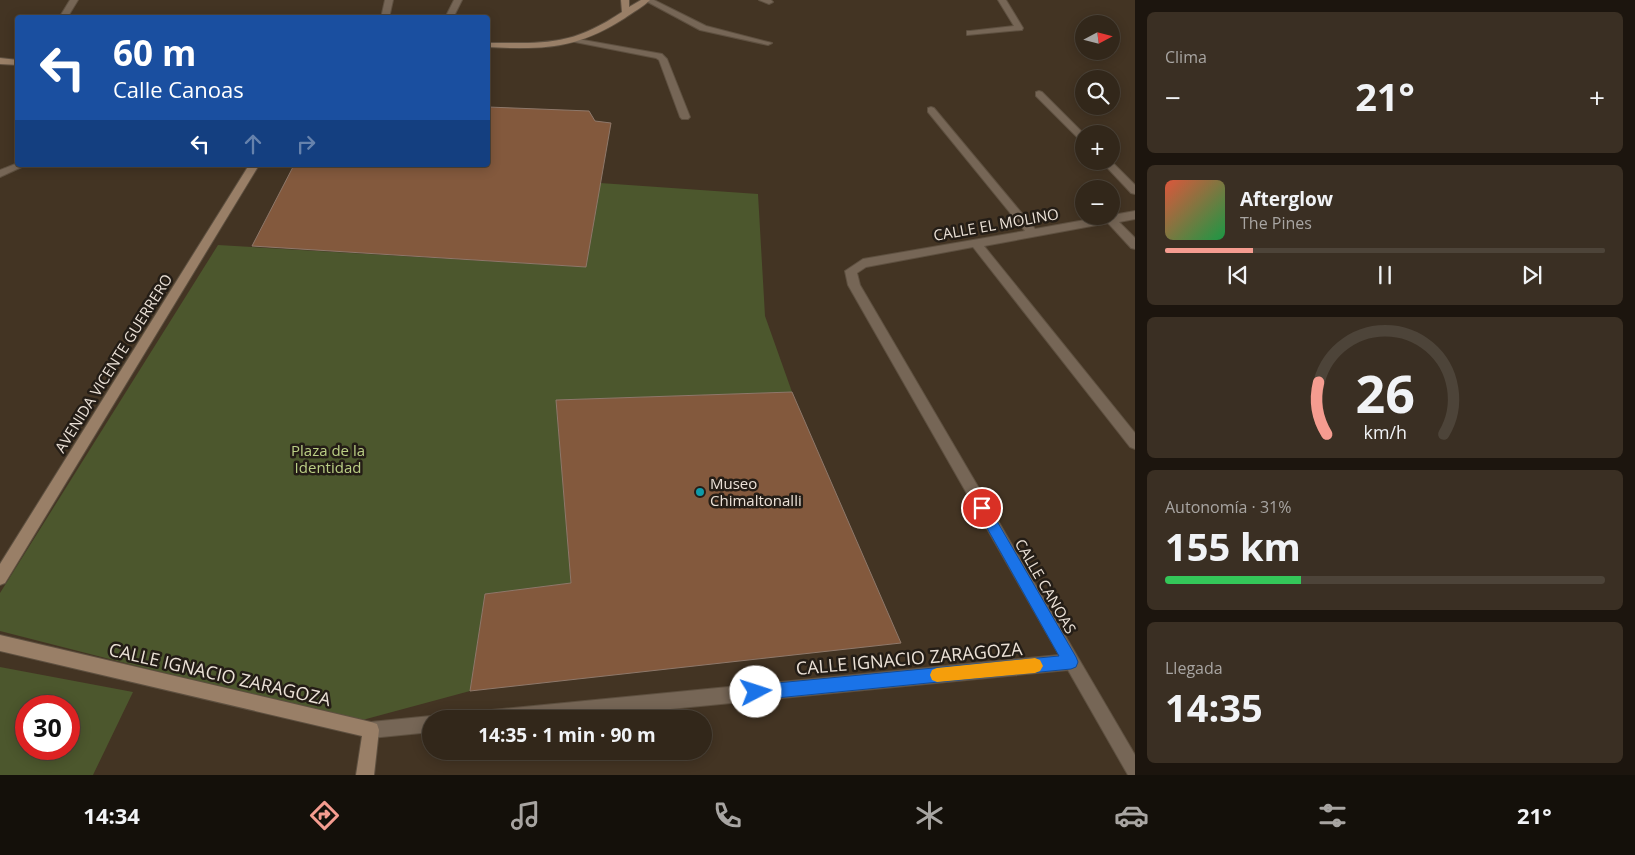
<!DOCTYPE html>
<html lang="es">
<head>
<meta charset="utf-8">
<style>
	:root { --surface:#32271a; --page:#3a2f23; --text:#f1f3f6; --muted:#a8a5a2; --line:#4d4439; --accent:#f59c90 }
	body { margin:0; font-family:"Open Sans",sans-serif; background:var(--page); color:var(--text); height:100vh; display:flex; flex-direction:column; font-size:19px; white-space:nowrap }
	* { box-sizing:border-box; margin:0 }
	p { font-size:16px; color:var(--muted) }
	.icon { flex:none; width:28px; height:28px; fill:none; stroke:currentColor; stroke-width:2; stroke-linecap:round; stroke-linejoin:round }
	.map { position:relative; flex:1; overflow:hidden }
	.details { display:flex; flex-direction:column; gap:12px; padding:12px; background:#1c150e; width:500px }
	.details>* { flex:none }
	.banner { position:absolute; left:15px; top:15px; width:475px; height:152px; border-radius:5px; box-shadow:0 2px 12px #0003,0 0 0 1px var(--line); background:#1a4fa0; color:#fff; overflow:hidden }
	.needle { width:32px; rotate:83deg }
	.tools { position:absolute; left:1075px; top:15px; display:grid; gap:10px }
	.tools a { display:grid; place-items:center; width:45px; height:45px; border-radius:50%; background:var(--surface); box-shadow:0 2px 12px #0003,0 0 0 1px var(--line); font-size:25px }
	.speed { position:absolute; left:15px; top:695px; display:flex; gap:10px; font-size:25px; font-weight:700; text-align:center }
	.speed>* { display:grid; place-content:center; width:65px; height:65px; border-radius:50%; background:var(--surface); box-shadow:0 2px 12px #0003,0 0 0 1px var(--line); line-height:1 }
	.speed .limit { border:8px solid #d22; background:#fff; color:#111 }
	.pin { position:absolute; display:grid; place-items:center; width:42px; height:42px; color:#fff; margin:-21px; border:2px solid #fff; border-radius:50%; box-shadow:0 1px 5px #0007 }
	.me { position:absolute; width:55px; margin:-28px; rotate:85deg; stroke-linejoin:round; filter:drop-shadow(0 0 4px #0008) }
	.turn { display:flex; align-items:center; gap:18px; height:105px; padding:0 15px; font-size:22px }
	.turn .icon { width:65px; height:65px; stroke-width:2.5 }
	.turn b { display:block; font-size:35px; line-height:42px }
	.lanes { display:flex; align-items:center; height:48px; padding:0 15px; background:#0003; justify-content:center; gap:25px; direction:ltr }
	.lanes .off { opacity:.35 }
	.big { font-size:38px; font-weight:700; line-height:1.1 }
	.details .card { flex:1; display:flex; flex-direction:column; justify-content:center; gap:8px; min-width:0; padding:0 18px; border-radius:8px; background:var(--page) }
	.details .dial { align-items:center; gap:0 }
	.dial svg { height:130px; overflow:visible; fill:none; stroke:var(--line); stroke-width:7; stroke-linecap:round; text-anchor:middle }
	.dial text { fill:var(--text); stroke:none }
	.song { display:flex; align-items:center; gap:15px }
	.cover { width:60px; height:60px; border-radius:8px; background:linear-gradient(135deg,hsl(10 70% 55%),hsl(140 70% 35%)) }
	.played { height:5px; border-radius:2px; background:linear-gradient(90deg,var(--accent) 20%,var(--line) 20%) }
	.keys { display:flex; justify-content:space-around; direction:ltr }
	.heat { display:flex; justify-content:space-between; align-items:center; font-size:28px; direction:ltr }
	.charge { height:8px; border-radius:4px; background:linear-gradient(90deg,#34c759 31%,var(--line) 0) }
	.trip { position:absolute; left:422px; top:710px; width:290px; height:50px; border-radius:25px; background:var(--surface); box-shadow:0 2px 12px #0003,0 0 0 1px var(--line); font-weight:700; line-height:50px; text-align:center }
	.tabs { display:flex; height:80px; justify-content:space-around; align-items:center; background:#14100a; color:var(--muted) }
	.tabs .icon { width:35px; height:35px }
	.tabs .active { color:var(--accent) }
	.tabs b { font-size:22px; color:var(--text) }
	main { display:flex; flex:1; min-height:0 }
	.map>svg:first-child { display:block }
	.green { fill:#4c572d; fill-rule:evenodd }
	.building { fill:#83593d; stroke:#8e786a }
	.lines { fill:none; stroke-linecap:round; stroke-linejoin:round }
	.lane-casing { stroke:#5e5040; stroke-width:2 }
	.street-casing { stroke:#5e5040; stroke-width:2 }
	.secondary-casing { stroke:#5e5040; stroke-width:2 }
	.lane { fill:#766656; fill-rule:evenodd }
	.street { fill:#766656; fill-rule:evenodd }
	.secondary { fill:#997f67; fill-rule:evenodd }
	.route { fill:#1a73e8; stroke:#114b97 }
	.slow { fill:#f59e0b }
	.culture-dot { fill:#0f9aa8; stroke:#241d16; stroke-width:2 }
	.labels { text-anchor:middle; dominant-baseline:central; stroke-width:5; stroke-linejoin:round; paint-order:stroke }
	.street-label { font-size:15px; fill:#ebe1d7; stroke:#241d16 }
	.park-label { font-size:15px; fill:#bbcf85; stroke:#241d16 }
	.poi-label { font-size:15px; fill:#ebe1d7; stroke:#241d16; text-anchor:start }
	.near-street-label { font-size:18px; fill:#ebe1d7; stroke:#241d16 }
</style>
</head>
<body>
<main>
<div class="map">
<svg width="1135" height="775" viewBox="0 0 1135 775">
	<rect width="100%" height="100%" fill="#433423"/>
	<path class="green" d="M600,183L758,194L765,316L792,392L556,400L571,583L485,594L470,691L355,722L0,631V593L218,245L586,267Z
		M0,667L133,692L93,775H0ZM26,706H69V749H26Z"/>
	<path class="building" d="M488,107L589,111L595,121L611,123L586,267L252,246L294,165H488Z
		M792,392L901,643L470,691L485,594L571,583L556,400Z"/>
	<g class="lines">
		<defs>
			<path id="lane" d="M644,0H654L706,26L772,43L768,45L700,30Z
				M759,0H771L773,2L769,4Z
				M572,38L662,54L667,59L690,117L688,119H682L680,117L659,60L656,58L575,42H572Z"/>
			<path id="street" d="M70,0H78L67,18H59Z
				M385,0H393L389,18H381Z
				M454,0H462L453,18H445Z
				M998,0H1006L1023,28L1022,30L967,35V31H970L1014,26Z
				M1039,91L1042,92L1084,134V142L1081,141L1036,96V92Z
				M931,107L934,108L1035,229L1135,211V219L1119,222L1135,238V249L1131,248L1108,223L984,246L1135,433V449L1130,447L973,247L866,267L857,273L860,285L1135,755V775H1128L1068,670L569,719H473L475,713L481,711L1059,655L848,285L845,271L863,259L1025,231L928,112V108Z
				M1101,161H1111L1135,185V194L1131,193Z
				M18,163V165H26L0,177V170Z
				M431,716L437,719H431V732L371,738L365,736L363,730L365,724L371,722Z"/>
			<path id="secondary" d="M621,0H629V7L641,0H650C643,7 633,12 625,18C577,49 543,50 488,47V43C547,43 571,46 622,12Z
				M0,58L18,60V65L0,64Z
				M249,165H259L5,583L0,585V564Z
				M0,635L371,722L377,724L379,730L374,775H356L362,736L0,651Z"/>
		</defs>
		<use href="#lane" class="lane-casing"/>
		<use href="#street" class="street-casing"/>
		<use href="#secondary" class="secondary-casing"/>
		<use href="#lane" class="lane"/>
		<use href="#street" class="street"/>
		<use href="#secondary" class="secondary"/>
	</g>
	<path class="route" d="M982,502L987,504L1076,657L1078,662L1076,667L1071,669L756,700L751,697L749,692L751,687L756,685L1059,656L978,512L976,508L978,504Z"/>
	<path class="slow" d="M1035,658L1040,660L1043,666L1040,671L1035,673L937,682L932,680L930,675L932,670L937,668Z"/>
	<circle class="culture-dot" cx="700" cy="492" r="5"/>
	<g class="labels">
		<g class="street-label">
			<text transform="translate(996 224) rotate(-10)">CALLE EL MOLINO</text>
			<text transform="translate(113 363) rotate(-58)">AVENIDA VICENTE GUERRERO</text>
			<text transform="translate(1046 586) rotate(60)">CALLE CANOAS</text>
		</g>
		<g class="park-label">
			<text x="328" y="450">Plaza de la<tspan x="328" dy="17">Identidad</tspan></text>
		</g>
		<g class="poi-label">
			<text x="710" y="483">Museo<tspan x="710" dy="17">Chimaltonalli</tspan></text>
		</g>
		<g class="near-street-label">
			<text transform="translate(909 658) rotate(-5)">CALLE IGNACIO ZARAGOZA</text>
			<text transform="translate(220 674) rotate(13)">CALLE IGNACIO ZARAGOZA</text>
		</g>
	</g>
</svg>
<div class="tools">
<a><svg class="needle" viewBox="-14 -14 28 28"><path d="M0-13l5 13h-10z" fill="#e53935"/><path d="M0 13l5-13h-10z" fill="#a8a5a2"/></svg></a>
<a><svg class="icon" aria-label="search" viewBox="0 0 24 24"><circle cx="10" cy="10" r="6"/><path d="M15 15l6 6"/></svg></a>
<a>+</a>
<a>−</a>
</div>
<div class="speed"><div class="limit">30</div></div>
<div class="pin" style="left:982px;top:508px;background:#d93025"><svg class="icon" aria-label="arrive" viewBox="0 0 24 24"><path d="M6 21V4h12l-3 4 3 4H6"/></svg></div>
<svg class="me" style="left:756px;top:692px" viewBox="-20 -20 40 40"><circle r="19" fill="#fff"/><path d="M0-13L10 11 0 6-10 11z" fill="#1a73e8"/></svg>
<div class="trip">14:35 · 1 min · 90 m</div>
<div class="banner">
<div class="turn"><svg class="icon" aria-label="left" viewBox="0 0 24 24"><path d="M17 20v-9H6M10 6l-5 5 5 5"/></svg><div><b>60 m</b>Calle Canoas</div></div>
<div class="lanes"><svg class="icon" aria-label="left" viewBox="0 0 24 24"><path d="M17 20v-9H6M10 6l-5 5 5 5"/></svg><svg class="icon off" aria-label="ahead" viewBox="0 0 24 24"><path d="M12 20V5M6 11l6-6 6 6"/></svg><svg class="icon off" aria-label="right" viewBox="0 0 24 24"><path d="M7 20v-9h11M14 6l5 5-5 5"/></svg></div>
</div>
</div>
<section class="details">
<div class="card"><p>Clima</p>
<div class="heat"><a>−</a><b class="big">21°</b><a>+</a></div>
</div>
<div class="card">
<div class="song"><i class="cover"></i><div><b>Afterglow</b><p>The Pines</p></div></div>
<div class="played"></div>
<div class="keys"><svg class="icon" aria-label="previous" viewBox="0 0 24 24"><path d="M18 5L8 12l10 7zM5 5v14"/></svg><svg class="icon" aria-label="pause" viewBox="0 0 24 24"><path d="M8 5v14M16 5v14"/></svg><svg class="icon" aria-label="next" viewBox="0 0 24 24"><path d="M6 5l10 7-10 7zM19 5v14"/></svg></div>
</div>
<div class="card dial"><svg viewBox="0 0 100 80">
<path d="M14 69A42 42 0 1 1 86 69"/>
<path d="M14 69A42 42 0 0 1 9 37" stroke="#f59c90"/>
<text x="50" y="56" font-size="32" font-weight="700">26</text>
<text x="50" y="72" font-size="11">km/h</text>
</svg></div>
<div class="card"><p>Autonomía · 31%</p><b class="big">155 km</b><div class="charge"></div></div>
<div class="card"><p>Llegada</p><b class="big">14:35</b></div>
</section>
</main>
<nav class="tabs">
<b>14:34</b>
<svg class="icon active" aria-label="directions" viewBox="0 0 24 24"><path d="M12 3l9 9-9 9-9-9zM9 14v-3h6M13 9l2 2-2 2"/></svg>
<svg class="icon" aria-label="music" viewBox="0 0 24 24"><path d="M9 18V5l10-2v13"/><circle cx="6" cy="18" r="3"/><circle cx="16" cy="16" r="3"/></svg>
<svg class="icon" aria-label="phone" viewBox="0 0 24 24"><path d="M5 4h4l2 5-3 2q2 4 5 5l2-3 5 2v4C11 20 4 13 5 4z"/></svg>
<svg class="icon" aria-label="climate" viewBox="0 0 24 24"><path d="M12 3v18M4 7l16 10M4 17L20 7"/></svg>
<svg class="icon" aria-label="car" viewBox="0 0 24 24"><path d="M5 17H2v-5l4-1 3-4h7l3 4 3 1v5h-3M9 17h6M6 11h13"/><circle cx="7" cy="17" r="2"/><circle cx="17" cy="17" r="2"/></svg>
<svg class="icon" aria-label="filters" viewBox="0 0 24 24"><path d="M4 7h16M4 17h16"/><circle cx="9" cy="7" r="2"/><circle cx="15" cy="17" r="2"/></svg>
<b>21°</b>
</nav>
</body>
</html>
